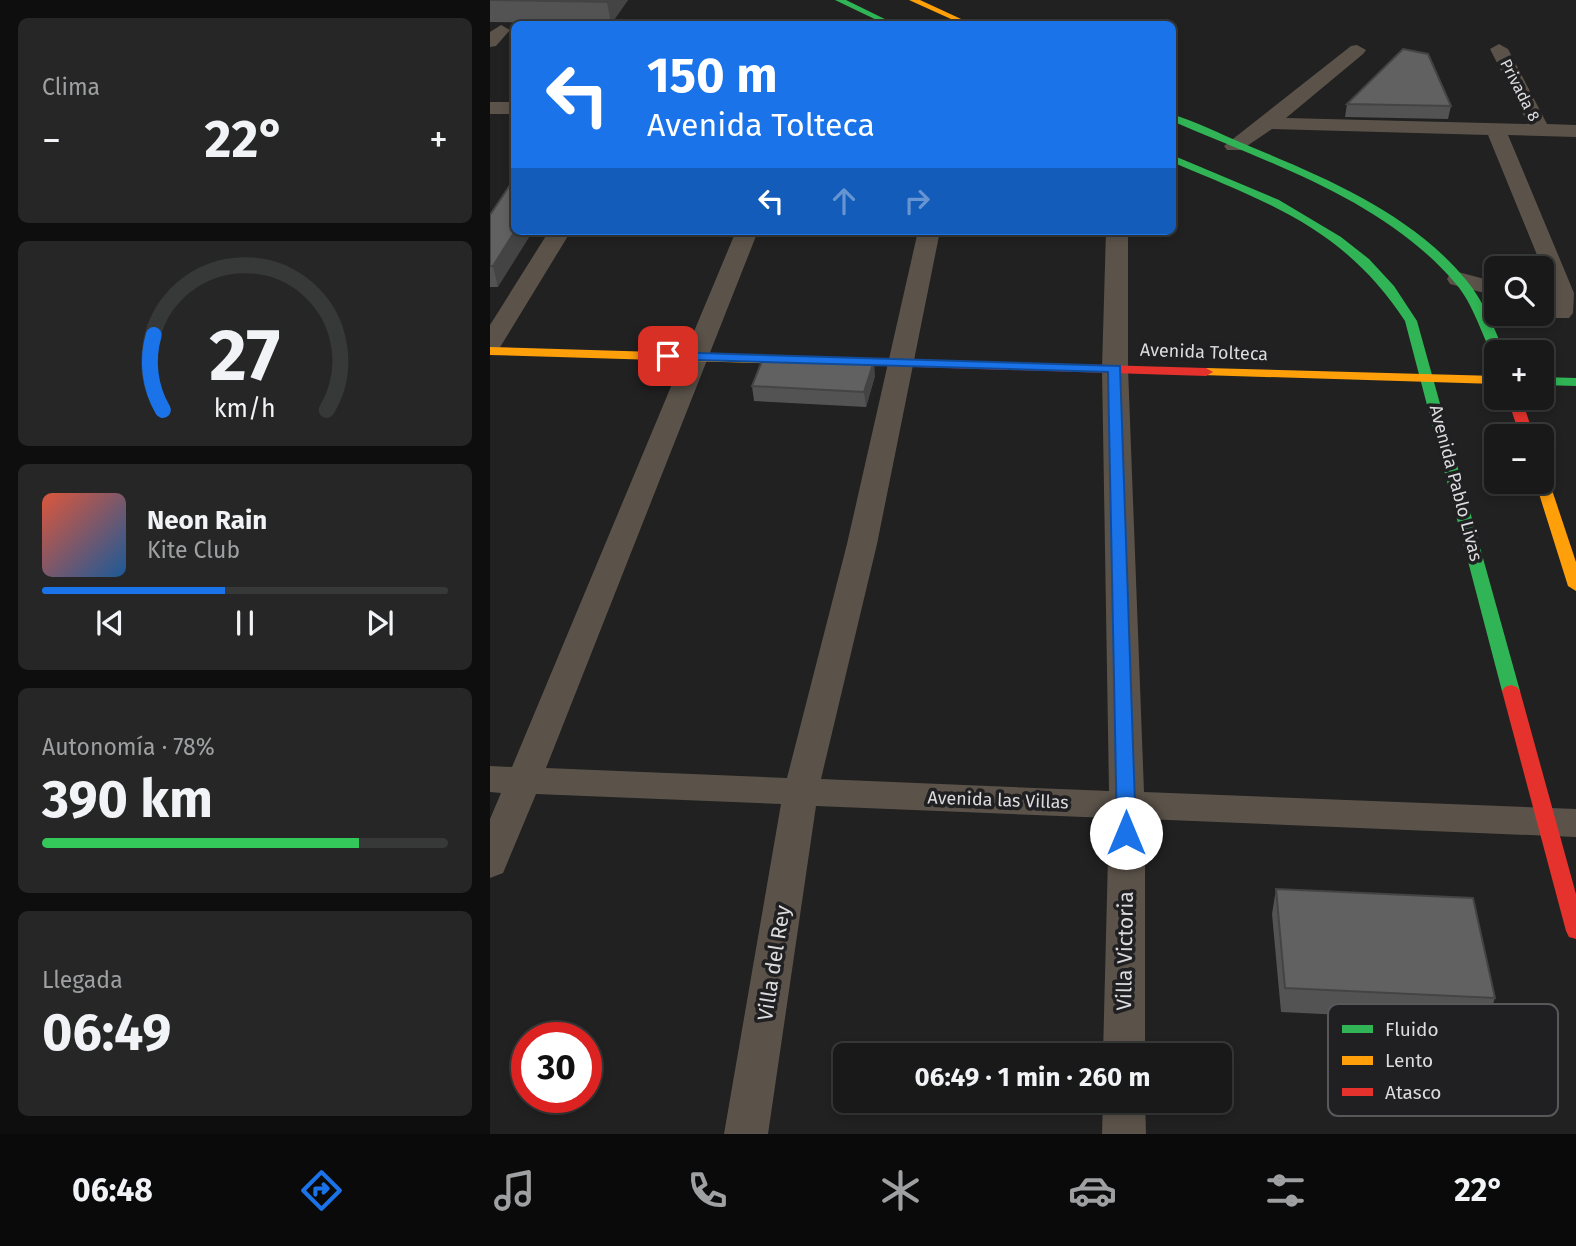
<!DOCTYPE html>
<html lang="es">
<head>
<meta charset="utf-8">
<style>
	:root { --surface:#191919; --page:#262626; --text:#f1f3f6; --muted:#9fa0a2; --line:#373838; --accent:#1a73e8 }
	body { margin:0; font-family:"Fira Sans",sans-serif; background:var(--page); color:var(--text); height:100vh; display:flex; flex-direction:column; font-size:26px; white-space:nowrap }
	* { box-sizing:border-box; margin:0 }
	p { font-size:23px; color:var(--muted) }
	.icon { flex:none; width:38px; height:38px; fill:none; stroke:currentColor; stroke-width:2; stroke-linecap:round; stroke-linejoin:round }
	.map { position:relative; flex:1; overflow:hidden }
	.drawer { display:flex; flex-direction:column; gap:18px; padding:18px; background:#0e0e0e; width:490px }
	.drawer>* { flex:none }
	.guide { position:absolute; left:21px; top:21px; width:665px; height:214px; border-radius:10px; box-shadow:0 4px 10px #0003,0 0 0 2px var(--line); background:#1a73e8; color:#fff; overflow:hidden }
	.buttons { position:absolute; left:994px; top:256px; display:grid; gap:14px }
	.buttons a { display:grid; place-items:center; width:70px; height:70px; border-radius:10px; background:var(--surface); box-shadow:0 4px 10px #0003,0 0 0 2px var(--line); font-size:35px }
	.speed { position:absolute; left:21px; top:1022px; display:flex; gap:14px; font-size:35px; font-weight:700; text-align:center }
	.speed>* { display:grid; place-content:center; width:91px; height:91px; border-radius:50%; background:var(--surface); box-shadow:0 4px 10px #0003,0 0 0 2px var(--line); line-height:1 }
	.speed .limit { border:10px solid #d22; background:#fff; color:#111 }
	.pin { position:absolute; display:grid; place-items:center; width:60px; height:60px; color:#fff; margin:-30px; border-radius:14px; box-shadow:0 4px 10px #0006 }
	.me { position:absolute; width:77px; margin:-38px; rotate:0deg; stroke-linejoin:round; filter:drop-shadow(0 0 5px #0008) }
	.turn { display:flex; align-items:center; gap:24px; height:147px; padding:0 21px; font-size:32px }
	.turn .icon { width:91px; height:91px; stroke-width:2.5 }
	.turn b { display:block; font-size:49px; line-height:60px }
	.lanes { display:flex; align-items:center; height:66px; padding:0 21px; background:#0003; justify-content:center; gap:35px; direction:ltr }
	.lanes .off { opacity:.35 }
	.big { font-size:52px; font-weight:700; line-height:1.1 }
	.drawer .card { flex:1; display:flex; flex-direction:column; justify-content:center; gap:10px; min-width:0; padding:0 24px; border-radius:10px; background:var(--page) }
	.drawer .dial { align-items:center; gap:0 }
	.dial svg { height:182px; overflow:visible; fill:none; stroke:var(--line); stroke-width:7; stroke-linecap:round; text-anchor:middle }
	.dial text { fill:var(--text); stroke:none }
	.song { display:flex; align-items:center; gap:21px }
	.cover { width:84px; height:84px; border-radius:10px; background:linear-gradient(135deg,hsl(10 70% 55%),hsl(210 70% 35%)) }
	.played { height:7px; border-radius:4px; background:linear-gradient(90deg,var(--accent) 45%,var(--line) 45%) }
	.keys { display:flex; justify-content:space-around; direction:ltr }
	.heat { display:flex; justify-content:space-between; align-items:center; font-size:38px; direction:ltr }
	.charge { height:10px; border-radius:5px; background:linear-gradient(90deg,#34c759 78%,var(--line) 0) }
	.trip { position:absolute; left:343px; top:1043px; width:399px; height:70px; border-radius:10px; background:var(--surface); box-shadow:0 4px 10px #0003,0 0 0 2px var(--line); font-weight:700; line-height:70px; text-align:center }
	.tabs { display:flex; height:112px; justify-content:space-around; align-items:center; background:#0a0a0a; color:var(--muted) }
	.tabs .icon { width:49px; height:49px }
	.tabs .current { color:var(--accent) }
	.tabs b { font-size:32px; color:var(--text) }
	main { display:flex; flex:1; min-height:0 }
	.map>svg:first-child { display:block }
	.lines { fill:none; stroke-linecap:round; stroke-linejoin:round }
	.street { fill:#5b534a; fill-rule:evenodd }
	.fast { fill:#30b455; fill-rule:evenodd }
	.slow { fill:#ff9f0a; fill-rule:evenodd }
	.jam { fill:#e5322d; fill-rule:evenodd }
	.wall { fill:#535354 }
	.shaded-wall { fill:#444445 }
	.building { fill:#616162; stroke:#444445; stroke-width:2 }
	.route { fill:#1a73e8; stroke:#114b97; stroke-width:2 }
	.labels { text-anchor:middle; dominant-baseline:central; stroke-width:7; stroke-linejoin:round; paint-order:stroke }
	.far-street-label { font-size:16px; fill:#dcdbdd; stroke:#202022 }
	.street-label { font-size:18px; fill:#dcdbdd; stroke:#202022 }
	.near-street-label { font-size:21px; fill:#dcdbdd; stroke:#202022 }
	.key { fill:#202022; stroke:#58585a; stroke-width:2 }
	.key-label { font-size:19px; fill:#dcdbdd }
</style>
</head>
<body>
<main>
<section class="drawer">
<div class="card"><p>Clima</p>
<div class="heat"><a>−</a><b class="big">22°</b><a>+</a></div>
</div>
<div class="card dial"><svg viewBox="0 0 100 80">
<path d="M14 69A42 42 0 1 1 86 69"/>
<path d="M14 69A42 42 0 0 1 10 36" stroke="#1a73e8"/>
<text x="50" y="56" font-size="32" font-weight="700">27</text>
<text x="50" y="72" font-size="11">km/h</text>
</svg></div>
<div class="card">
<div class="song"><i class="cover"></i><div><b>Neon Rain</b><p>Kite Club</p></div></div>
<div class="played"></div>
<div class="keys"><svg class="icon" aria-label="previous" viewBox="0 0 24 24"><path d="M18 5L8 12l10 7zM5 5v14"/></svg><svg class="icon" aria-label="pause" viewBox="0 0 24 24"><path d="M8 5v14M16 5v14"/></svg><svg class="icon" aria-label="next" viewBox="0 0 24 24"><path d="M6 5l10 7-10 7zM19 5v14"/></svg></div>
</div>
<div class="card"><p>Autonomía · 78%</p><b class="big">390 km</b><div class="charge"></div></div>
<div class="card"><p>Llegada</p><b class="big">06:49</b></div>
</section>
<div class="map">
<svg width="1086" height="1134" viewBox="0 0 1086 1134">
	<rect width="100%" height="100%" fill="#212121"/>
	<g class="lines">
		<path class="street" d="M11,25L20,30L6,46L0,47V32Z
			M1009,44L1018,49L1057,124L1086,125V137L1018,135L1084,293L1083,313L1079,318H1063L1059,313L1060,293L1054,272L998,135L782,129L751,150H737L734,146L861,46L867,45L876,50L873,54L796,118L1038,124L1000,49Z
			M0,102H24V114H0Z
			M59,231H81L12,344L9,349L0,351V325Z
			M246,231H268L56,768L297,778L357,544L428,231H450L387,544L331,779L619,791L612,368L616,231H638V368L654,792L1086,809V837L655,819V1055H613L619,818L326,806L278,1134H234L291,804L46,794L13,873L0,878V819L11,793L0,792V766L22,767Z
			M968,272L1006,282V296L960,284L957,279L960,274Z
			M613,1101H655L656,1134H612Z"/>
		<path class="fast" d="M345,0H356L405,24H395Z
			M682,114C706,122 729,133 752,143C831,176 921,212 977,281C994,302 1004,327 1014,352H1006V355H1003C990,332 984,305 966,284C895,200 781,164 682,121Z
			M682,155L789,200L851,237L879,259L904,286L927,321L1030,691L1027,695H1015L1012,691L915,321C855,229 779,203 682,162Z
			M1052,377L1086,378V386L1052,385Z"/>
		<path class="slow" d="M419,0H430L482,24H472Z
			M0,347L368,358L375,362L368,366L0,355Z
			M716,368L1006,376V384L711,375V369Z
			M1052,477L1059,481L1086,562V591L1078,586L1045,481H1052Z"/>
		<path class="jam" d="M368,358L716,368L723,372L716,376L363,365L361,362Z
			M1017,397H1031L1044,436H1030Z
			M1021,685L1027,687L1030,691L1086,894V939L1079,937L1076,931L1012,691L1015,687Z"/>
	</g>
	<path class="wall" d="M0,0H138L121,24L0,22Z
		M857,104L961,106L958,119L855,117Z
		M0,215L8,287H0Z
		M385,376L376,407L264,401L262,386Z
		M786,889L1005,998L997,1022L791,1012L782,914Z"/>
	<path class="shaded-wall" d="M118,0H138L121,24L117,2Z
		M25,231H43L8,287L3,266Z
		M384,361L385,376L376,407L374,392Z"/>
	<path class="building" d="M0,0H118L117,2Z
		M913,49L938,54L961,106L857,104Z
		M24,179L25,231L3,266H0V215Z
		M274,356L384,361L374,392L262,386Z
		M786,889L983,898L1005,998L795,988Z"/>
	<path class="route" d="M178,352L630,366L646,833L643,838L636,840L630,838L627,833L618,372L173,359L172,356Z"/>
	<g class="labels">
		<g class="far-street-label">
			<text transform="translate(1030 90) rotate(63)">Privada 8</text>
		</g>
		<g class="street-label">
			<text transform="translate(714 352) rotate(2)">Avenida Tolteca</text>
			<text transform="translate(966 483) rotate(75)">Avenida Pablo Livas</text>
			<text transform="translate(508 800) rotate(2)">Avenida las Villas</text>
		</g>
		<g class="near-street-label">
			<text transform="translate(635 951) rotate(-89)">Villa Victoria</text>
			<text transform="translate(284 963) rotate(-81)">Villa del Rey</text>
		</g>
	</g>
	<rect x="838" y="1004" width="230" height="112" rx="10" class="key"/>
	<rect x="852" y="1025" width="31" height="8" fill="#30b455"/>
	<rect x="852" y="1056" width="31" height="9" fill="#ff9f0a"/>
	<rect x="852" y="1088" width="31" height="8" fill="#e5322d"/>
	<g class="key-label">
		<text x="895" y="1036">Fluido</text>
		<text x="895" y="1067">Lento</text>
		<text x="895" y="1099">Atasco</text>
	</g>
</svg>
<div class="buttons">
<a><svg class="icon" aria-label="search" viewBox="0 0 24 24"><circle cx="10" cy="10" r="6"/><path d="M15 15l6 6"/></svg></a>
<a>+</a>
<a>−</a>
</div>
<div class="speed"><div class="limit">30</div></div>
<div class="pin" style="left:178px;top:356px;background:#d93025"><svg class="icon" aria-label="arrive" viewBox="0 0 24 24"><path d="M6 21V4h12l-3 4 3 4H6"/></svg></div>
<svg class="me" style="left:636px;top:833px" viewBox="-20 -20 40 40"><circle r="19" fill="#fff"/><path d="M0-13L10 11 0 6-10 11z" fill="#1a73e8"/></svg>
<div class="trip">06:49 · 1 min · 260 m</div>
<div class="guide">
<div class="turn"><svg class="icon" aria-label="left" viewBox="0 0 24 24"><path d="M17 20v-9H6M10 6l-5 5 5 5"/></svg><div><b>150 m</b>Avenida Tolteca</div></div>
<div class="lanes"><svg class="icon" aria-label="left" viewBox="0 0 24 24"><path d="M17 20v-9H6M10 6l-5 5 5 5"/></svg><svg class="icon off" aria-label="ahead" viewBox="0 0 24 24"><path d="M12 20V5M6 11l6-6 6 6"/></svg><svg class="icon off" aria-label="right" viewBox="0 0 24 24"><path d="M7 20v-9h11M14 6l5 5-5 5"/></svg></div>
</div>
</div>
</main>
<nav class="tabs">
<b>06:48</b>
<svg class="icon current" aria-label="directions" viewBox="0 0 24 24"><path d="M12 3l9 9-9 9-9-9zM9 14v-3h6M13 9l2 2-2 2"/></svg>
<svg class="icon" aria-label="music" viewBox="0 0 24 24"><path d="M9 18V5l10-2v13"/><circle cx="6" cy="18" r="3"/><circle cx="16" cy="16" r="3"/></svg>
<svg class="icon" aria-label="phone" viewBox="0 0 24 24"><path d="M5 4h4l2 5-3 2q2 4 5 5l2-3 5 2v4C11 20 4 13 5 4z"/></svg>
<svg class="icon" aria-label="climate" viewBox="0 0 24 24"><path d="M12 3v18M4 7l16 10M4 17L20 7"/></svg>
<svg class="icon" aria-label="car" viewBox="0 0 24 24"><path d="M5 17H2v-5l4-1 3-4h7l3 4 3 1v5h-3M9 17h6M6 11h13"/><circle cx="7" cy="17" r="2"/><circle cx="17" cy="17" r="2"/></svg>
<svg class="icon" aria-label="filters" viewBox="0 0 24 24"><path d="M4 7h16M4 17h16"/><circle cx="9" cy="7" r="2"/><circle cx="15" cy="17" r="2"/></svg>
<b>22°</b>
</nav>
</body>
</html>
